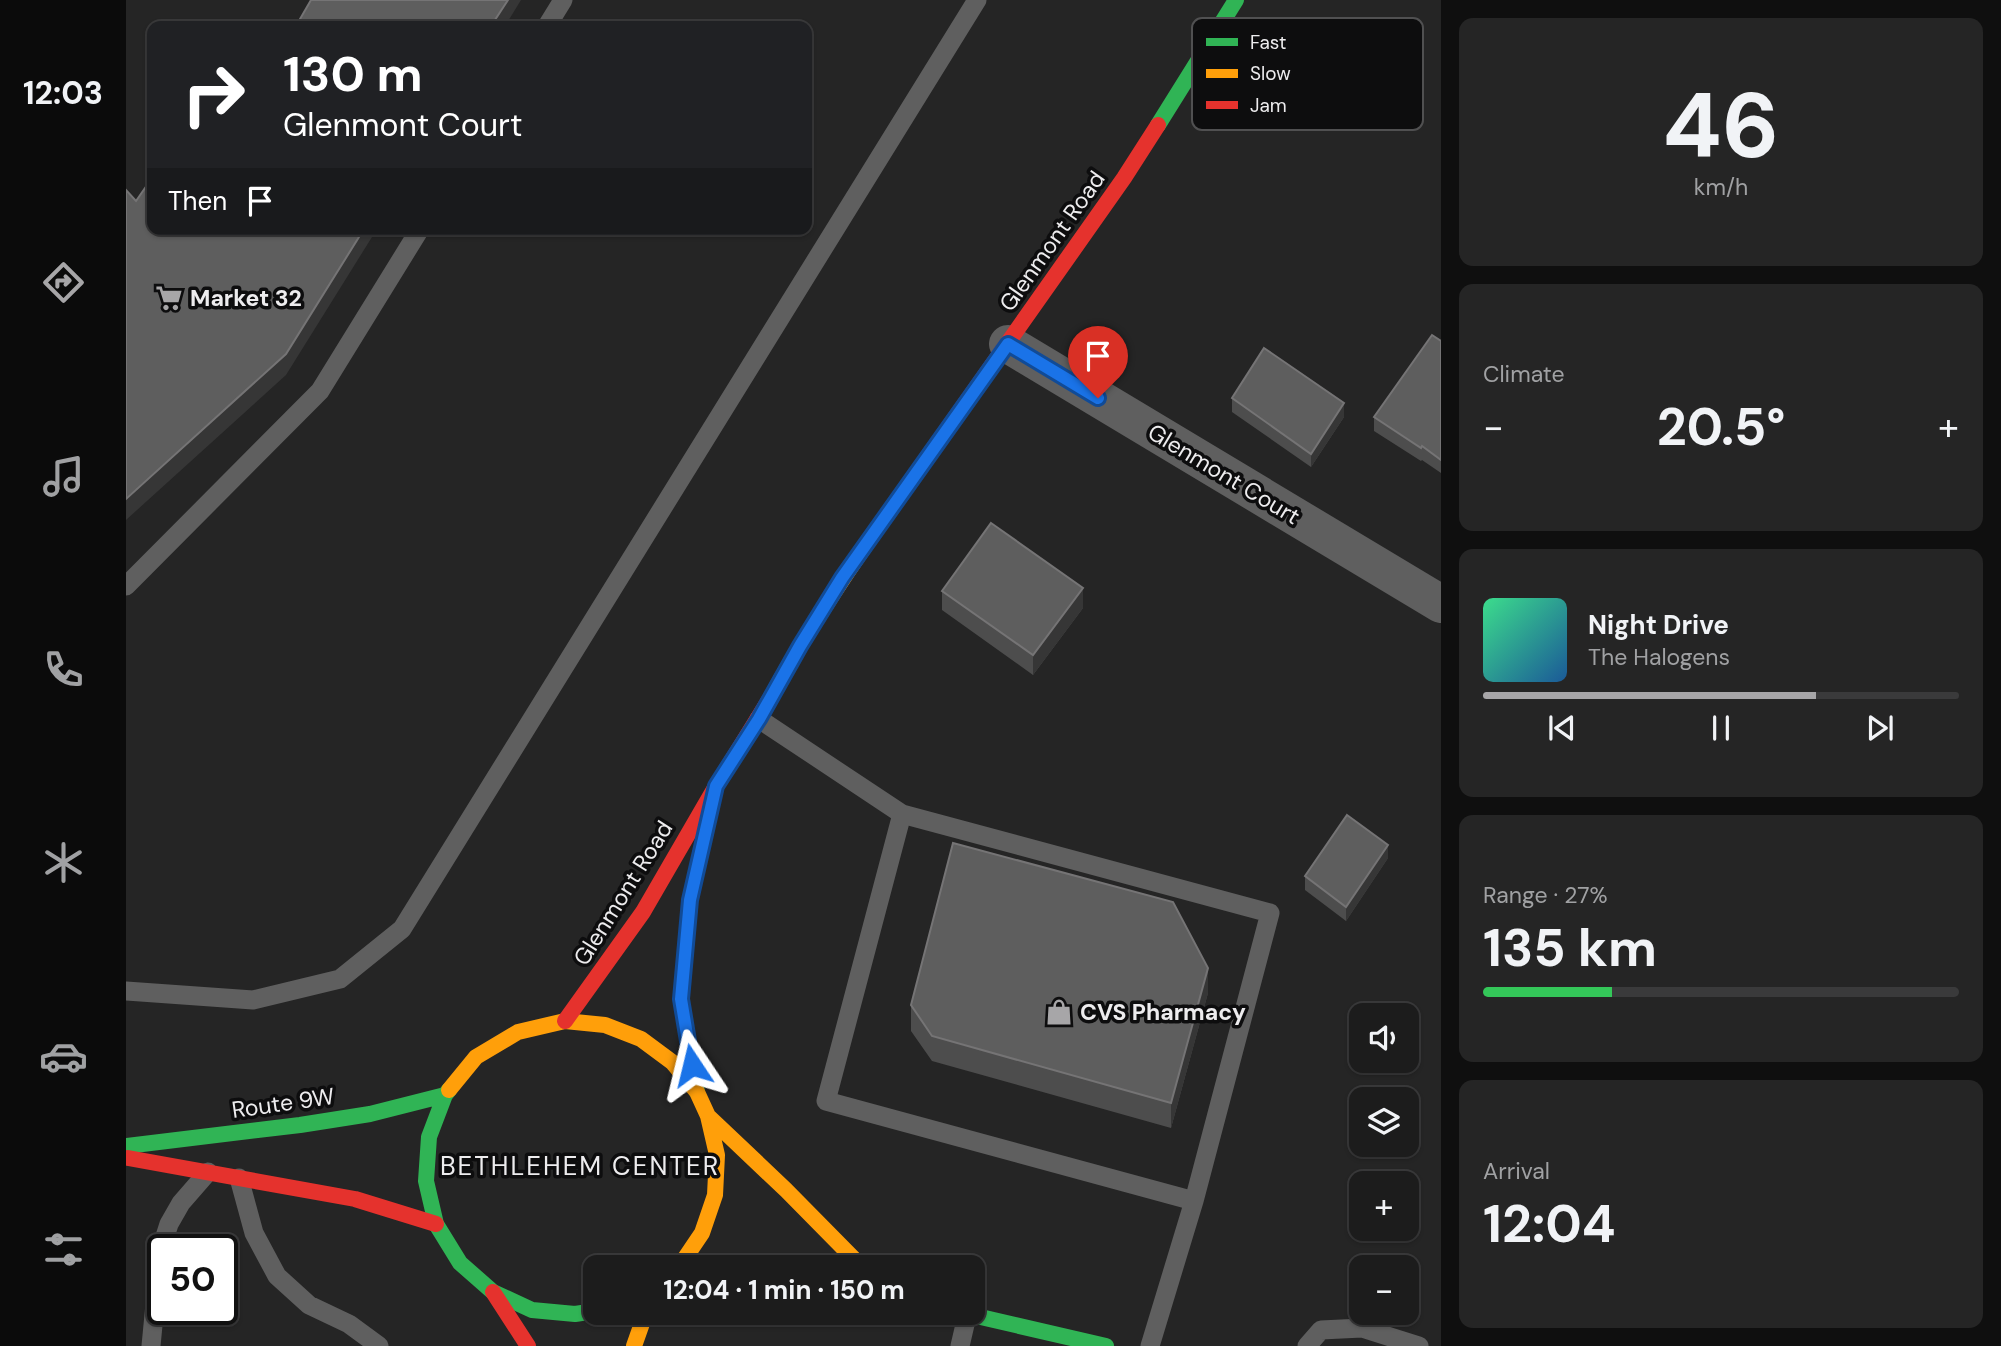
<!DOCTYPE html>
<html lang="en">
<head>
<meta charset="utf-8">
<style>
	:root { --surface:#1c1c1c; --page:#252525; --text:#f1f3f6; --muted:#a0a1a3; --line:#3a3a3b; --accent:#a7a6a8 }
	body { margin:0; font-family:"DM Sans",sans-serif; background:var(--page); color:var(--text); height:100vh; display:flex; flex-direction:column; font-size:26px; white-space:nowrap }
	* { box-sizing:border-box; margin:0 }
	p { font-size:23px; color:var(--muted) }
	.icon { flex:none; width:38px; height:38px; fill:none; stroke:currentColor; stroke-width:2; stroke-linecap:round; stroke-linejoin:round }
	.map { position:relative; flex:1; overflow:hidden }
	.details { display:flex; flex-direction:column; gap:18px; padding:18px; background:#0f0f0f; width:560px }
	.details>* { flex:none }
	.guide { position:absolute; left:21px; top:21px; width:665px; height:214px; border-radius:14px; box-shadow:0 2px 5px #0004,0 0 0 2px var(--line); background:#202124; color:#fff; overflow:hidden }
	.controls { position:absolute; left:1223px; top:1003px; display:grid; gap:14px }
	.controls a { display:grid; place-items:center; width:70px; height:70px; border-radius:14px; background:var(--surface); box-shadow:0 2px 5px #0004,0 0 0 2px var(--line); font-size:35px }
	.speed { position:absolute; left:21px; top:1234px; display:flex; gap:14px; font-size:35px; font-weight:700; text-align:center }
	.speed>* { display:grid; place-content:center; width:91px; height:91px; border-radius:50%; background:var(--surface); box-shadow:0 2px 5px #0004,0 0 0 2px var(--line); line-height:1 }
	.speed .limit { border:4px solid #111; border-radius:10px; background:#fff; color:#111 }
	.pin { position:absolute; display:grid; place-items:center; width:60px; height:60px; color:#fff; margin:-72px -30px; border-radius:50% 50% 50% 0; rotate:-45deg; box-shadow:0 0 7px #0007 }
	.pin .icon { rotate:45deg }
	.me { position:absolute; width:77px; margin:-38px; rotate:350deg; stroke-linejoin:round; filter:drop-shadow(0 0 5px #0008) }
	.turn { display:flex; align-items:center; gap:24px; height:147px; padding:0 21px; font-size:32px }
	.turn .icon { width:91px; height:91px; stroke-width:2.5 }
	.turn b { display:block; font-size:49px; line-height:60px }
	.then { display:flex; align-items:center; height:66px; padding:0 21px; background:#0003; gap:14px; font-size:26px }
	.big { font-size:52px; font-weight:700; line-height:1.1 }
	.details .card { flex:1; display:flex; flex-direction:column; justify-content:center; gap:10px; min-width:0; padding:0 24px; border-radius:14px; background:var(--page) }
	.details .dial { align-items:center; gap:0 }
	.dial b { font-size:91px; line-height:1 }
	.song { display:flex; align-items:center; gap:21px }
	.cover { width:84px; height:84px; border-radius:10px; background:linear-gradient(135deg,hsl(150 70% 55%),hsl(210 70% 35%)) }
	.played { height:7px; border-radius:4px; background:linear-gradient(90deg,var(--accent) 70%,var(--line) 70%) }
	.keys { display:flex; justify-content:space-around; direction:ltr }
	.heat { display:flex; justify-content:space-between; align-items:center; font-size:38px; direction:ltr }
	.charge { height:10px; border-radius:5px; background:linear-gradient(90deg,#34c759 27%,var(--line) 0) }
	.trip { position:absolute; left:457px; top:1255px; width:402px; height:70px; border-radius:14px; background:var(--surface); box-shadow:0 2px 5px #0004,0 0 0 2px var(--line); font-weight:700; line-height:70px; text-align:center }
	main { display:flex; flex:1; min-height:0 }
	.menu { display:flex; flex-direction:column; width:126px; justify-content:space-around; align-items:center; background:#0b0b0b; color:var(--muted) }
	.menu .icon { width:49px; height:49px }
	.menu .on { color:var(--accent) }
	.menu b { font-size:32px; color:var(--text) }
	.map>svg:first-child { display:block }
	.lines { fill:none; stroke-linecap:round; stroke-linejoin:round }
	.lane { stroke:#5f5f5f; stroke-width:19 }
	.street { stroke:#5f5f5f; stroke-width:38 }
	.fast { stroke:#30b455; stroke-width:16 }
	.slow { stroke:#ff9f0a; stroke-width:16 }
	.jam { stroke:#e5322d; stroke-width:16 }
	.wall { fill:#4d4d4d }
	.shaded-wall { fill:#363636 }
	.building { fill:#5e5e5e; stroke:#757475; stroke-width:2 }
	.route-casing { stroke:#114b97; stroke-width:18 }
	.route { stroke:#1a73e8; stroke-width:12 }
	.labels { text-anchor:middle; stroke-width:7; stroke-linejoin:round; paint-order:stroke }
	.street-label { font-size:23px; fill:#edecee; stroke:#0d0d0e }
	.poi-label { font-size:23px; font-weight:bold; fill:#edecee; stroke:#0d0d0e; text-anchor:start }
	.quarter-label { font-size:26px; letter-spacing:2px; fill:#edecee; stroke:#0d0d0e }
	.key { fill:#0d0d0e; stroke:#505051; stroke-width:2 }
	.key-label { font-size:19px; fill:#edecee }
</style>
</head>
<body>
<main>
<nav class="menu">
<b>12:03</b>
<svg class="icon on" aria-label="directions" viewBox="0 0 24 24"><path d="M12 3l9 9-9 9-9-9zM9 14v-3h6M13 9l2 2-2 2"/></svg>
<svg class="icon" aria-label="music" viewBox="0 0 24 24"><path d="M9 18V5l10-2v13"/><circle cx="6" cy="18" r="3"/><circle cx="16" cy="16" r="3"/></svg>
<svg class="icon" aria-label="phone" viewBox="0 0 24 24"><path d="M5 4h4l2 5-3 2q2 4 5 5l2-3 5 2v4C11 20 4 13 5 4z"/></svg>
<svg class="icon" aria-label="climate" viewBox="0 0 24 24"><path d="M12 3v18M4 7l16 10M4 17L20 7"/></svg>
<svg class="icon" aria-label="car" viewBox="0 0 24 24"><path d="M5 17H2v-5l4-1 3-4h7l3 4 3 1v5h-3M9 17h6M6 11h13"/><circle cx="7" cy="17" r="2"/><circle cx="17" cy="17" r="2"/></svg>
<svg class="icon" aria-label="filters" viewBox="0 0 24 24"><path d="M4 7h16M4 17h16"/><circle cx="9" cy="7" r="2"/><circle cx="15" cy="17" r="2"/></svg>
</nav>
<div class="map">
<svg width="1315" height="1346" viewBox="0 0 1315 1346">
	<rect width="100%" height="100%" fill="#252525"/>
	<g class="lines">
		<path class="lane" d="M 421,26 L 437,0
			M 0,586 L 194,391 L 294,229
			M 633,719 L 776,814 L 1144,913 L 1068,1201 L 1024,1346
			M 776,814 L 700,1101 L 1068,1201
			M 0,991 L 127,1000 L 214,979 L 276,929 L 851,0
			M 113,1178 L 128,1233 L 151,1276 L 183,1305 L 223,1324 L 253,1346
			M 25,1346 L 34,1252 L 43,1224 L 55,1203 L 82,1172
			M 834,1346 L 841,1316
			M 1181,1346 L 1195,1330 L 1236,1328 L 1293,1346"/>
		<path class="street" d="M 882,344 L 1315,604"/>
		<path class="fast" d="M 1032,125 L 1110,0
			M 323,1090 L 319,1095 L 303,1137 L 300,1181 L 310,1224 L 334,1263 L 367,1292 L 406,1310 L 449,1314 L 469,1311
			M 571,1092 L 555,999 L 564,900 L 582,822
			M 0,1146 L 174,1125 L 244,1114 L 319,1095
			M 833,1312 L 980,1346"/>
		<path class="slow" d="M 645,697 C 689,616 742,541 795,466
			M 323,1090 L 350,1057 L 392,1032 L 439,1021 L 479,1025 L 515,1039 L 546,1062 L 571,1092 L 582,1116 L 591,1155 L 589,1195 L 576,1233 L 553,1267
			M 582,1116 L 660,1190 L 736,1267
			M 508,1346 L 520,1312"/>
		<path class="jam" d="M 795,466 L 998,178 L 1032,125
			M 439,1021 L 517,912 L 590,786 L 645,697
			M 2,1158 L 229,1199 L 310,1224
			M 367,1292 L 402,1346"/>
	</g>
	<path class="wall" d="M 1315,341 L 1315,473 L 1296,460 L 1295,461 L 1248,431 L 1248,417 Z
		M 1106,398 L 1218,417 L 1185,467 L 1106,412 Z
		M 816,591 L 957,608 L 907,675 L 816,610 Z
		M 1262,858 L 1220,921 L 1179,890 L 1179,876 Z
		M 1082,993 L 1045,1128 L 806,1061 L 785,1031 L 785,1005 Z"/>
	<path class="shaded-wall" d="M 382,0 L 395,0 L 379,26 L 365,26 Z
		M 238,229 L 251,229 L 160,375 L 0,520 L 0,499 Z
		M 1218,403 L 1218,417 L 1185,467 L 1185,454 Z
		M 957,588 L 957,608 L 907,675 L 907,655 Z
		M 1262,845 L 1262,858 L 1220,921 L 1220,907 Z
		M 1082,968 L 1082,993 L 1045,1128 L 1045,1103 Z"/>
	<path class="building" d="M 185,0 L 382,0 L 365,26 L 170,26 Z
		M 26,178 L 26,229 L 238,229 L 160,354 L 0,499 L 0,190 L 10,201 Z
		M 1306,335 L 1315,341 L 1315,460 L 1296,446 L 1295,448 L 1248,417 Z
		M 1138,348 L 1218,403 L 1185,454 L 1106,398 Z
		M 865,523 L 957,588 L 907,655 L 816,591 Z
		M 1221,815 L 1262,845 L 1220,907 L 1179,876 Z
		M 827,843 L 1047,902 L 1082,968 L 1045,1103 L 806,1036 L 785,1005 Z"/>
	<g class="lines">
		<g class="route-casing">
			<path id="route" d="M 566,1065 L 555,999 L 564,900 L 590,786 L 633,719 L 674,646 L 716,578 L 882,344 L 972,398"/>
		</g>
		<use href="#route" class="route"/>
	</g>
	<defs>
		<g id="supermarket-bare" transform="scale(2.1)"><path d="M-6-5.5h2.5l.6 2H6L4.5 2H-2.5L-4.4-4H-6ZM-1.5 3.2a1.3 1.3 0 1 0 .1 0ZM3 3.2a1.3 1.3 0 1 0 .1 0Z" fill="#a7a6a8" stroke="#0d0d0e" stroke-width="2.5" paint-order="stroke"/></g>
		<g id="shop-bare" transform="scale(2.1)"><path d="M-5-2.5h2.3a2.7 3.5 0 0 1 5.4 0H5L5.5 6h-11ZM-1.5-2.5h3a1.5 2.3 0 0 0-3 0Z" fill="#a7a6a8" stroke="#0d0d0e" stroke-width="2.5" paint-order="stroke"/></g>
	</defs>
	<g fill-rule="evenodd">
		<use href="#supermarket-bare" x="43" y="298"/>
		<use href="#shop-bare" x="933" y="1012"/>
	</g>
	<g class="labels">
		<g class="street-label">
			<text transform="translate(926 241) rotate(-55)" y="8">Glenmont Road</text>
			<text transform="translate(1098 474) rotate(31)" y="8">Glenmont Court</text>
			<text transform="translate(497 893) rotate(-58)" y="8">Glenmont Road</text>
			<text transform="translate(157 1103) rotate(-8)" y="8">Route 9W</text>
		</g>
		<g class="poi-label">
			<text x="64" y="306">Market 32</text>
			<text x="954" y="1020">CVS Pharmacy</text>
		</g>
		<g class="quarter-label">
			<text x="454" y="1175">BETHLEHEM CENTER</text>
		</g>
	</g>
	<rect x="1066" y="18" width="231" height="112" rx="10" class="key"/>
	<rect x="1080" y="38" width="32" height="8" fill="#30b455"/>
	<rect x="1080" y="69" width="32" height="9" fill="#ff9f0a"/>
	<rect x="1080" y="101" width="32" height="8" fill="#e5322d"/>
	<g class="key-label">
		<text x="1124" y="49">Fast</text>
		<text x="1124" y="80">Slow</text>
		<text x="1124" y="112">Jam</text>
	</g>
</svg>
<div class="controls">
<a><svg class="icon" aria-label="sound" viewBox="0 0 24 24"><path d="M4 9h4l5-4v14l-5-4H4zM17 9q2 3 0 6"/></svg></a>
<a><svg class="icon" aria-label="layers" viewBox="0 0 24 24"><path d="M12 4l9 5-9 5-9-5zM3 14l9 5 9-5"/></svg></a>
<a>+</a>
<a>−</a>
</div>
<div class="speed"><div class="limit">50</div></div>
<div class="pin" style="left:972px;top:398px;background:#d93025"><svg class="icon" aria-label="arrive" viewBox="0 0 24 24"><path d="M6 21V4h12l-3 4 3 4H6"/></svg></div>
<svg class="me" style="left:566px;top:1065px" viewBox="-20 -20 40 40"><path d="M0-17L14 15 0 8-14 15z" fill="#1a73e8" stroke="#fff" stroke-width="4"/></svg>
<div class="trip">12:04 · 1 min · 150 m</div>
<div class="guide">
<div class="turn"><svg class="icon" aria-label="right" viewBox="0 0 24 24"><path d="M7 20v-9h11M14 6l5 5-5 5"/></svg><div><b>130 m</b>Glenmont Court</div></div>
<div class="then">Then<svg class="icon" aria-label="arrive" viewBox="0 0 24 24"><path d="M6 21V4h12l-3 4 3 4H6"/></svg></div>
</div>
</div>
<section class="details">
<div class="card dial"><b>46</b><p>km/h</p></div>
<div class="card"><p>Climate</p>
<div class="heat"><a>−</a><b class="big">20.5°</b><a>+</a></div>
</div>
<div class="card">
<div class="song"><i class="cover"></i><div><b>Night Drive</b><p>The Halogens</p></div></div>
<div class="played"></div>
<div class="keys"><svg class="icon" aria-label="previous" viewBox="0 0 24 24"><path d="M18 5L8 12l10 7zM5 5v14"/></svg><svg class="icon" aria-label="pause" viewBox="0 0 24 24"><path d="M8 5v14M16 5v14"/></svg><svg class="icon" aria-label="next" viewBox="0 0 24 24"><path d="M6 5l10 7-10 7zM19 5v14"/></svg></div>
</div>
<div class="card"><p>Range · 27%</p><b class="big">135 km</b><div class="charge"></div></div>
<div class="card"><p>Arrival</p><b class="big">12:04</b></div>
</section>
</main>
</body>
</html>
